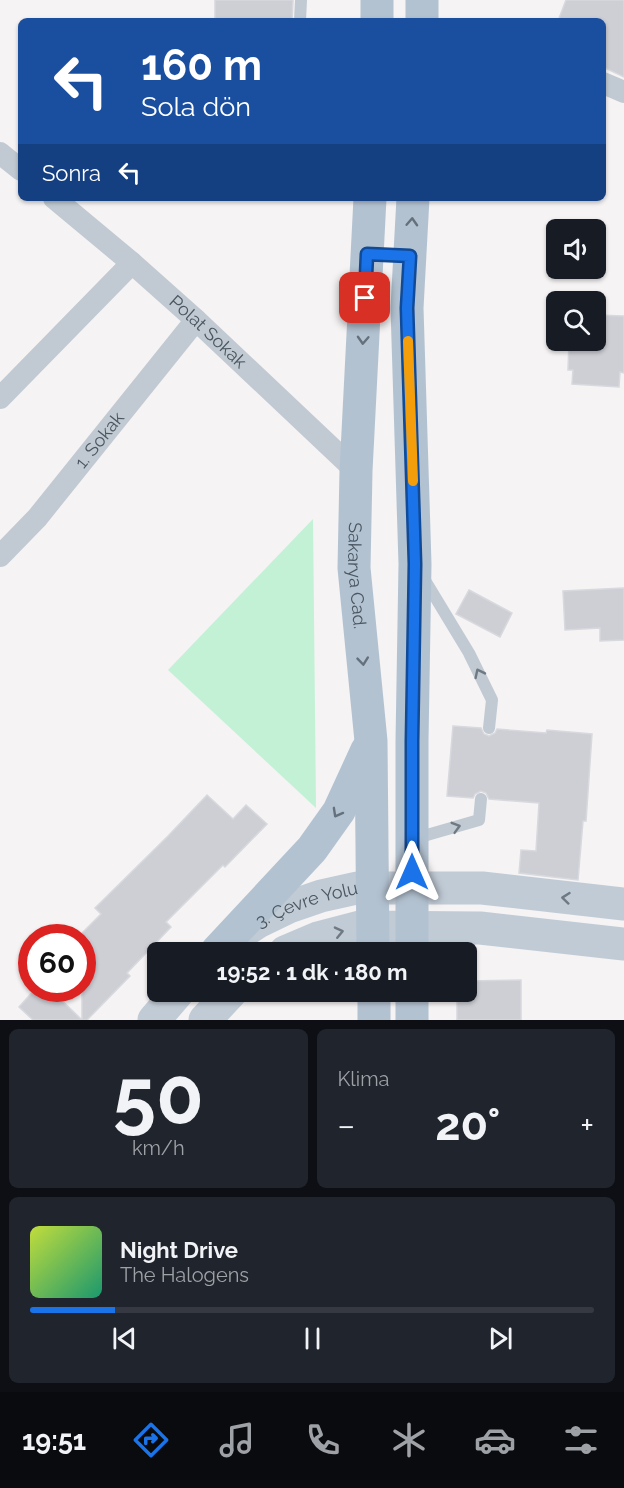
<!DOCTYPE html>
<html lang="tr">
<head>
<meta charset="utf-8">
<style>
	:root { --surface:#171b24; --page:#20242c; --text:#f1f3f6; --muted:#9ea1a6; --line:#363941; --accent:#1a73e8 }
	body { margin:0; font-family:Raleway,sans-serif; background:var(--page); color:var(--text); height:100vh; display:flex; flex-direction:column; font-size:22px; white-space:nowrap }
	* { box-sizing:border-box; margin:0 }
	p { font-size:20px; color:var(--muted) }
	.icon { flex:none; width:33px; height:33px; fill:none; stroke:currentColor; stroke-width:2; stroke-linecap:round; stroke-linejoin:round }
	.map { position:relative; height:1020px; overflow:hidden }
	.details { display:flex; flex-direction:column; gap:9px; padding:9px; background:#0d0f14; flex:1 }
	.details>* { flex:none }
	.guide { position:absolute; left:18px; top:18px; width:588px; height:183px; border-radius:9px; box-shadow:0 2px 4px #0004; background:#1a4fa0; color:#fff; overflow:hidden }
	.fabs { position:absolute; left:546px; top:219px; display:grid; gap:12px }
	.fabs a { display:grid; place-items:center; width:60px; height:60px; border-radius:9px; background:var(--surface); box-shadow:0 2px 4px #0004; font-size:30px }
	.speed { position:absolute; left:18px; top:924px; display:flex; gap:12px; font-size:30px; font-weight:700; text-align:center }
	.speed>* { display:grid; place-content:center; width:78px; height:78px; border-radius:50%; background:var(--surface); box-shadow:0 2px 4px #0004; line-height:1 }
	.speed .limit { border:9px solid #d22; background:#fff; color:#111 }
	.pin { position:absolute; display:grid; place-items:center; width:51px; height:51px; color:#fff; margin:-26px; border-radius:12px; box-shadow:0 3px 9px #0006 }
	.me { position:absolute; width:66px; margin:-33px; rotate:0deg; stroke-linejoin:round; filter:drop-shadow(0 0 4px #0008) }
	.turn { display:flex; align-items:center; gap:21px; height:126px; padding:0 24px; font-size:27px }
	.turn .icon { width:78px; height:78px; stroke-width:2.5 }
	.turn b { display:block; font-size:42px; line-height:51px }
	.then { display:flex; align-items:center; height:57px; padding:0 24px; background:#0003; gap:12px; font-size:22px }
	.big { font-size:45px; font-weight:700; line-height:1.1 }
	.details .tile { flex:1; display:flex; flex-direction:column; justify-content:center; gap:9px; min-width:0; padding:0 21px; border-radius:9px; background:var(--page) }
	.details .dial { align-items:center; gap:0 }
	.dial b { font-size:78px; line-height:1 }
	.song { display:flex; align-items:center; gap:18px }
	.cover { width:72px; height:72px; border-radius:9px; background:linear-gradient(135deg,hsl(70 70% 55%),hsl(160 70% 35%)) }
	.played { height:6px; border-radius:3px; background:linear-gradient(90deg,var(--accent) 15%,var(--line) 15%) }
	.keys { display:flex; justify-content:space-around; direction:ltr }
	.heat { display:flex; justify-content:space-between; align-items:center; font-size:33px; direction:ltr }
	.details .tiles { flex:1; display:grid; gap:9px; grid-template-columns:1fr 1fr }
	.tile:last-child { grid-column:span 2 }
	.trip { position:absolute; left:147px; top:942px; width:330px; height:60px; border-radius:9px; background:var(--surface); box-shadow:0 2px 4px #0004; font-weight:700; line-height:60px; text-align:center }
	.menu { display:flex; height:96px; justify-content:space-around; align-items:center; background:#090b0e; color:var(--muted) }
	.menu .icon { width:42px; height:42px }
	.menu .on { color:var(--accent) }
	.menu b { font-size:27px; color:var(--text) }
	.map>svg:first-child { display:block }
	.green { fill:#c3f1d5 }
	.building { fill:#cdcfd5; stroke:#d7d9de; stroke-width:1.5 }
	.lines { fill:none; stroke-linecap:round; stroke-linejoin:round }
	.service { stroke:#c1cad2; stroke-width:12 }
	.minor { stroke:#c1cad2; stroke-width:22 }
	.secondary { stroke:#c1cbd6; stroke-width:33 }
	.primary { stroke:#b3c2d1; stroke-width:33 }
	.oneway { stroke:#64717d }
	.oneway2 { stroke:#6e7983 }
	.oneway3 { stroke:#6e7984 }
	.route-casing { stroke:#114b97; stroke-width:15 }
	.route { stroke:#1a73e8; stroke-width:10 }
	.slow { stroke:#f59e0b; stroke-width:10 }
	.labels { text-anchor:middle; stroke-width:5; stroke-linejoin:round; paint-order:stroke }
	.street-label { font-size:18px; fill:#4a5661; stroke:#fff }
</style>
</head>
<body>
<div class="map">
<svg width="624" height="1020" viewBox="0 0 624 1020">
	<rect width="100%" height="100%" fill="#f5f3f3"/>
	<path class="green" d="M 313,519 L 316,808 L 168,670 Z"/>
	<path class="building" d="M 215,0 L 293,0 L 292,21 L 215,21 Z
		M 566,0 L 624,0 L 624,77 L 603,67 L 603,21 L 558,21 Z
		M 596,315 L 624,316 L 624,373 L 620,372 L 619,387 L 572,384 L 573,370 L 568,370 L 569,340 L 596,340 Z
		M 624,588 L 624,640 L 600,641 L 600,628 L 565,630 L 563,591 Z
		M 469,590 L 512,613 L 500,637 L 456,614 Z
		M 453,726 L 481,728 L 484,734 L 489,736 L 495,733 L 497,729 L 546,733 L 547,730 L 592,734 L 586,821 L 583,821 L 578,880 L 519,873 L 521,850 L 536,851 L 539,803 L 489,799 L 486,793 L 481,791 L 475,794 L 473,798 L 447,796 Z
		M 207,795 L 233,819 L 246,805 L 267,824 L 225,867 L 223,865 L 166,922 L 171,927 L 127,973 L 130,976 L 87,1020 L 33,1020 L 19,1007 L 36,988 L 49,988 L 82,1020 L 82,933 L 101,914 L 95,908 L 168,836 Z
		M 521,980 L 521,1020 L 457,1020 L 457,992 L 466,992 L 466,981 Z"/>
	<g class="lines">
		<path class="service" d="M 300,21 L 301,0
			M 423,577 L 469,653 L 492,700 L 489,728
			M 413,839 L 479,820 L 481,799"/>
		<g class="minor">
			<path d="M 603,83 L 624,92"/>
			<path d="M 0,153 L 21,170"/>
			<path id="s1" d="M 54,198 L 132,263 L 196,320 L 356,471"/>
			<path d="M 0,398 L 132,263"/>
			<path id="s2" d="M 0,556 L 37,518 L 196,320"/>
		</g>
		<g class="secondary">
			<path id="s3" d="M 238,935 L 258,922 L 289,907 L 321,896 L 357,888 L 482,888 L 624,904"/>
			<path d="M 285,952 L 318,938 L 360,927 L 480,928 L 624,944"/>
			<path d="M 154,1020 L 178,992"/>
			<path d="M 205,1020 L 231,992"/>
		</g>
		<g class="primary">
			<path d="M 377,21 L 377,0"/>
			<path d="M 422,21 L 422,0"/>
			<path id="s4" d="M 370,198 L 356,471 L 354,568 L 371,741 L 373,952"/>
			<path d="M 217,951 L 312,849 L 339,811 L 367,750"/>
			<path d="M 412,952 L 412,741 L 415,564 L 407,308 L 413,198"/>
			<path d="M 374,992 L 374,1020"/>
			<path d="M 412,992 L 412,1020"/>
		</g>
	</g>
	<defs><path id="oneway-chevron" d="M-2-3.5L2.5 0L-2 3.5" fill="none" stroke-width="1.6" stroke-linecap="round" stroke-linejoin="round" transform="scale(1.5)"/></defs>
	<g class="oneway">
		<use href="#oneway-chevron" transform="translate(412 222) rotate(-87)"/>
		<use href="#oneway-chevron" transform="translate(363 340) rotate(93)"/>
		<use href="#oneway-chevron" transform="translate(363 661) rotate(84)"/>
		<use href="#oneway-chevron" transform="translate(337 813) rotate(119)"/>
	</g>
	<g class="oneway2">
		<use href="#oneway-chevron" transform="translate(479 673) rotate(-116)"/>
		<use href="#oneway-chevron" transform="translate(456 827) rotate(-16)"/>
	</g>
	<g class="oneway3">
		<use href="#oneway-chevron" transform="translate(566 898) rotate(-174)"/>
		<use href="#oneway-chevron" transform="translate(339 932) rotate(-13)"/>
	</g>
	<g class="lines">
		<g class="route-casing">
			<path id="route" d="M 365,298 L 367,254 L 410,256 L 407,308 L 415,564 L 412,741 L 412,872"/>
		</g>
		<use href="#route" class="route"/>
		<path class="slow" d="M 408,341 L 413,481"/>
	</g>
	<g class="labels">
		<g class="street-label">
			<text dy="6" stroke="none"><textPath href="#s1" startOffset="204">Polat Sokak</textPath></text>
			<text dy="6" stroke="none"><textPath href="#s2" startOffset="153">1. Sokak</textPath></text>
			<text dy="6" stroke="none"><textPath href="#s4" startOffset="378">Sakarya Cad.</textPath></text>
			<text dy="6" stroke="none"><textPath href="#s3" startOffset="76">3. Çevre Yolu</textPath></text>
		</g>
	</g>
</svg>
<div class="fabs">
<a><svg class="icon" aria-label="sound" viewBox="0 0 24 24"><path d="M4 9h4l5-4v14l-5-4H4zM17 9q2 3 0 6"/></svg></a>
<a><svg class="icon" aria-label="search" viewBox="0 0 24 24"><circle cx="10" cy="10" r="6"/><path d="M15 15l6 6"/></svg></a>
</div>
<div class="speed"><div class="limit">60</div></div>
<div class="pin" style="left:365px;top:298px;background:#d93025"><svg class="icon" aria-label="arrive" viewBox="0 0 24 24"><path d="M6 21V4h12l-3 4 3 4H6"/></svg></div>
<svg class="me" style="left:412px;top:872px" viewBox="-20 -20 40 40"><path d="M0-17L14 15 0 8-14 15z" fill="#1a73e8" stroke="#fff" stroke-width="4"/></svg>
<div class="trip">19:52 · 1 dk · 180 m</div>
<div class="guide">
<div class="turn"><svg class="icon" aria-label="left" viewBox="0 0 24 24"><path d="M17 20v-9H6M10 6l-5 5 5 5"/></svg><div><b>160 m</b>Sola dön</div></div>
<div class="then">Sonra<svg class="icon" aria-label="left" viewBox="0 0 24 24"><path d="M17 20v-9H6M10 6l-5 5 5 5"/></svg></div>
</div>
</div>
<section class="details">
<div class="tiles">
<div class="tile dial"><b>50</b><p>km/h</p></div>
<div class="tile"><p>Klima</p>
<div class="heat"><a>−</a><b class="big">20°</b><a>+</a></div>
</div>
<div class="tile">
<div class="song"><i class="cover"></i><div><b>Night Drive</b><p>The Halogens</p></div></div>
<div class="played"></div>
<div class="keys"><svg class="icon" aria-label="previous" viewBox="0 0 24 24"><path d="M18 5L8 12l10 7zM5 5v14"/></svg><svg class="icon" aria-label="pause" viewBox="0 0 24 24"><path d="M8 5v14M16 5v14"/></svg><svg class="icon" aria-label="next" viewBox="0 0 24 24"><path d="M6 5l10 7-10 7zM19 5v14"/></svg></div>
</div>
</div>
</section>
<nav class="menu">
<b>19:51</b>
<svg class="icon on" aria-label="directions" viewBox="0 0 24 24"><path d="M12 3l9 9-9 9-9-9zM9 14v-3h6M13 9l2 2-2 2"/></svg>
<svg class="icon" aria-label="music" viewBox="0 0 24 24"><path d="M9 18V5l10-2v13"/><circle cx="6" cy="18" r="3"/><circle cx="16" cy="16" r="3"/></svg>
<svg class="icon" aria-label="phone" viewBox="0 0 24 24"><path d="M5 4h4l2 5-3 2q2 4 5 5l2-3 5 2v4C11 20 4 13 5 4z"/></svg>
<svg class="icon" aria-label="climate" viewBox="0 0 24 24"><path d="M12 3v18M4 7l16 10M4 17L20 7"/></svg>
<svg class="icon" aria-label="car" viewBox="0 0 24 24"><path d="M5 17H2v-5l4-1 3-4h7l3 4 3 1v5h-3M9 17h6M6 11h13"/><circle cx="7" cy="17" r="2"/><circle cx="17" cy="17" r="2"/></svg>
<svg class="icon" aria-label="filters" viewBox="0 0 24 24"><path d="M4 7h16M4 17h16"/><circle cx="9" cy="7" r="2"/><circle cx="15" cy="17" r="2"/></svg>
</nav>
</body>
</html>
